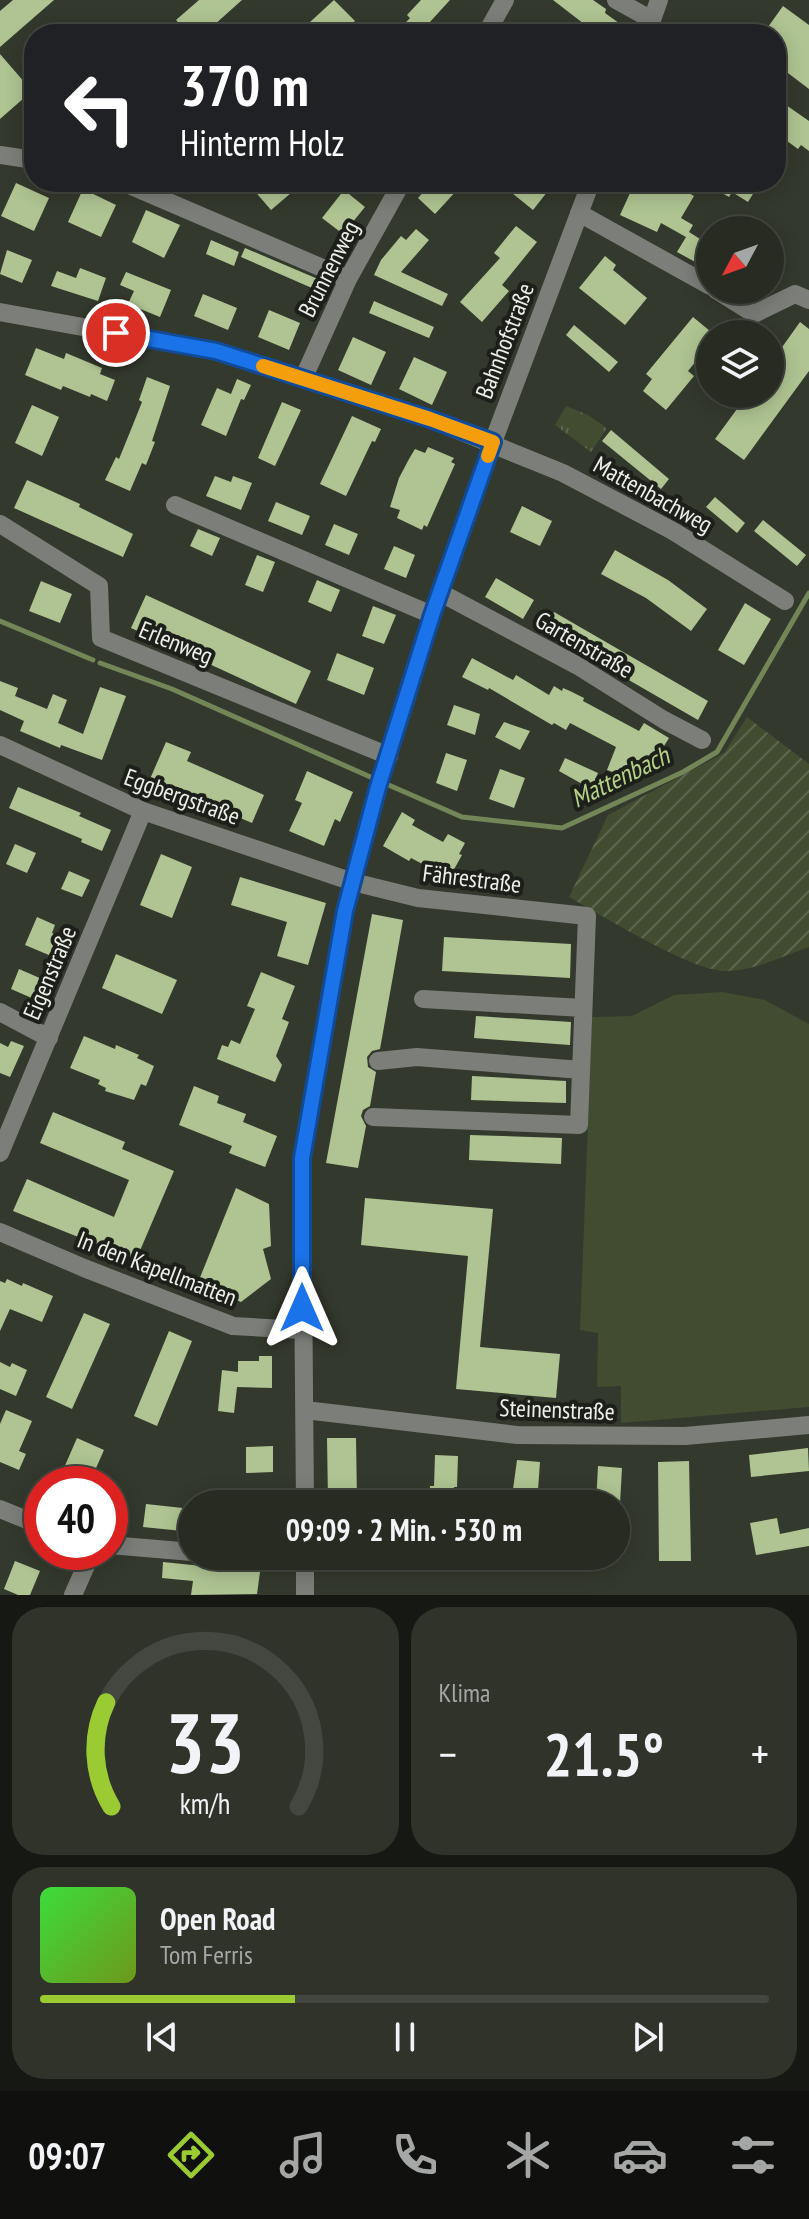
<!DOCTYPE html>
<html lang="de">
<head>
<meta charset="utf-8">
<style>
	:root { --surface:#272b22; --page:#2f332a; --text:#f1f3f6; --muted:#a4a7a5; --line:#434740; --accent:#9bcb33 }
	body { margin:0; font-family:"PT Sans Narrow",sans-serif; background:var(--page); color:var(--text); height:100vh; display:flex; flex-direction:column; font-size:30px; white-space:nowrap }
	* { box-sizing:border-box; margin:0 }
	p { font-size:26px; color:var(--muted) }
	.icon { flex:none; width:44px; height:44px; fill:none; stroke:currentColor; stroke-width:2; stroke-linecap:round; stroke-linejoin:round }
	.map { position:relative; height:1595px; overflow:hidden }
	.sheet { display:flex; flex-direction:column; gap:12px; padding:12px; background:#151813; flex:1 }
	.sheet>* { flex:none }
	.hud { position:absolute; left:24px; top:24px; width:762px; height:168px; border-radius:32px; box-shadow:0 4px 20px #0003,0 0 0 2px var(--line); background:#202124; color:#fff; overflow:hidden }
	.needle { width:52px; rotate:229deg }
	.controls { position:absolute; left:696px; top:216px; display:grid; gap:16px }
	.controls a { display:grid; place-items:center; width:88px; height:88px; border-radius:50%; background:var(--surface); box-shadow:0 4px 20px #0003,0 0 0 2px var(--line); font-size:40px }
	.speed { position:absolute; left:24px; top:1466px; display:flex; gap:16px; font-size:40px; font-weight:700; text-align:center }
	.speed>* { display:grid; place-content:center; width:104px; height:104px; border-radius:50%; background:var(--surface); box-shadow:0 4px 20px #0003,0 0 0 2px var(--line); line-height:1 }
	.speed .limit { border:12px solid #d22; background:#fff; color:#111 }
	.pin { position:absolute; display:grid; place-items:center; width:68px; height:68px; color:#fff; margin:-34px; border:4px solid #fff; border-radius:50%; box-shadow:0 2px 8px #0007 }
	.me { position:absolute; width:88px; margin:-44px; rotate:0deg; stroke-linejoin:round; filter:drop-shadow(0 0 6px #0008) }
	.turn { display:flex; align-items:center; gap:28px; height:168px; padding:0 24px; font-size:36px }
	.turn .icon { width:104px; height:104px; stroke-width:2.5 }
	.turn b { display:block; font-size:56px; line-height:68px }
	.big { font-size:60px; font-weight:700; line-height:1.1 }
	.sheet .tile { flex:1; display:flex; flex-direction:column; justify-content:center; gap:12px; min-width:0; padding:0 28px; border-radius:32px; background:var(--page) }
	.sheet .dial { align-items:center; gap:0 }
	.dial svg { height:208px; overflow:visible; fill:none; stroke:var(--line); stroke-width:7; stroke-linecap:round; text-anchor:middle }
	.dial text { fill:var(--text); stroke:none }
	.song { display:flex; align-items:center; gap:24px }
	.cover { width:96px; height:96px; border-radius:12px; background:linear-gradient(135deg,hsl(120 70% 55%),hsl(80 70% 35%)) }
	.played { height:8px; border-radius:4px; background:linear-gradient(90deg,var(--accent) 35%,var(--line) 35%) }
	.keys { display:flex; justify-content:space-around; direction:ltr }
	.heat { display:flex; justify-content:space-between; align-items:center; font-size:44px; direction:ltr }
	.sheet .tiles { flex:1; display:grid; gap:12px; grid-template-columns:1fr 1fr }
	.tile:last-child { grid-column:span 2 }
	.trip { position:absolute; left:178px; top:1490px; width:452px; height:80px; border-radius:40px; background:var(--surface); box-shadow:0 4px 20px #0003,0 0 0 2px var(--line); font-weight:700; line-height:80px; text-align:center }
	.tab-bar { display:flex; height:128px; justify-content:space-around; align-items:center; background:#10110e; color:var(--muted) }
	.tab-bar .icon { width:56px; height:56px }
	.tab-bar .active { color:var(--accent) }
	.tab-bar b { font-size:36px; color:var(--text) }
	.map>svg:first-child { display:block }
	.park { fill:url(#park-tufts) }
	.garden { fill:url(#garden-furrows) }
	.pitch { fill:#414c30 }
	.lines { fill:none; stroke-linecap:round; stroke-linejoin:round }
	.stream { stroke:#738657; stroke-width:5 }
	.building { fill:#afc492 }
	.minor { stroke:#7c7f79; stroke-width:18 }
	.route-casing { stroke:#114b97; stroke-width:20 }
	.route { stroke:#1a73e8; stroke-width:14 }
	.slow { stroke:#f59e0b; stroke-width:14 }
	.labels { text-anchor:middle; stroke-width:8; stroke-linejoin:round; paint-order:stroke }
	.street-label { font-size:24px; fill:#eef1e9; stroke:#1d201a }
	.water-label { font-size:26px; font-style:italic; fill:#b6d28a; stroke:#1d201a }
</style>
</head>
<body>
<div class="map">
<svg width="809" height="1595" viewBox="0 0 809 1595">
	<defs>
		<pattern id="park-tufts" width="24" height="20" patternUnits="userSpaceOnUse" patternTransform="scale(2)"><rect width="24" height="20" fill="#414c30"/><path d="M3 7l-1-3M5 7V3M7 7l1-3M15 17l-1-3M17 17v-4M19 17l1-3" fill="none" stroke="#5d664e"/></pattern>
		<pattern id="garden-furrows" width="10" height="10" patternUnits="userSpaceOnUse" patternTransform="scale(2)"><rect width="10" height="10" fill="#414c30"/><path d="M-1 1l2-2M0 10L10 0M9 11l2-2" fill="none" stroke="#5d664e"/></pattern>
	</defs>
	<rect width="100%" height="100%" fill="#34392d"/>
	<path class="park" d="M 566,406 L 588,415 L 607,428 L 591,452 L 555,425 Z"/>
	<path class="garden" d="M 747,717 L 809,764 L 809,947 C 783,956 754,971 726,971 C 693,972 601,915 569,897 L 608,815 L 724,753 Z"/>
	<path class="pitch" d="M 722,992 L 765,1000 L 809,1024 L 809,1407 L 621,1423 L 621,1386 L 597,1387 L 598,1333 L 580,1330 L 592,1017 L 632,1016 L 674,995 Z"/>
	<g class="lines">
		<path class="stream" d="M 0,621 L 93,660
			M 100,663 L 172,689 L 375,779
			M 384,783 L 462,817 L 562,828 L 683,772 L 717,752 L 809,593"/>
	</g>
	<path class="building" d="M 13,0 L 54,0 L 0,47 L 0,11 Z
		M 199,0 L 242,0 L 204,34 L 188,34 L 176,20 Z
		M 334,0 L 355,21 L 341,34 L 297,34 Z
		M 421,0 L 450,0 L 419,34 L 395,34 L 410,18 L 407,15 Z
		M 553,0 L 593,0 L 606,9 L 605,13 L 623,26 L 620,34 L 597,34 Z
		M 783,6 L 809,25 L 809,89 L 776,64 L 776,34 L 763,34 Z
		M 0,54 L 32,91 L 0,119 Z
		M 776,98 L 809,121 L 809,151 L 801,145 L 798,149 L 776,133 Z
		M 247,182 L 281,182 L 291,193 L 271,210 Z
		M 432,182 L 452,182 L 459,188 L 435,214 L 418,198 Z
		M 521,182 L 555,182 L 533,210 L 512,193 Z
		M 635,182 L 670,182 L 694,196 L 681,218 L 693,225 L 689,232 L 708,244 L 697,263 L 677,252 L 686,237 L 661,223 L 657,232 L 620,215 Z
		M 703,182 L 744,182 L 756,189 L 748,202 L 732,192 L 729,197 Z
		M 16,183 L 49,198 L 34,231 L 1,216 Z
		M 83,189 L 116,205 L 101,237 L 68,222 Z
		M 344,190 L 365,207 L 343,234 L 322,218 Z
		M 146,210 L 180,225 L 164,258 L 132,242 Z
		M 516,226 L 537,242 L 502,285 L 509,291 L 482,322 L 460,302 L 500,258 L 494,253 Z
		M 416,229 L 429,240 L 401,272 L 448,294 L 442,306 L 374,275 L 381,260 L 401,236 L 406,240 Z
		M 211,240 L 239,252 L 234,266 L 206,254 Z
		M 245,248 L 325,282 L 321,292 L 241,257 Z
		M 7,250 L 32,260 L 22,283 L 0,274 Z
		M 605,256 L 616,265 L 613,270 L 647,298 L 625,325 L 579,288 Z
		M 80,268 L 106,278 L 98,301 L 51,286 L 57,271 L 76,278 Z
		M 126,272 L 171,290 L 160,317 L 128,304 L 134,291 L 120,285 Z
		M 203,294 L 237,308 L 228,330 L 194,316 Z
		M 374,301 L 434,327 L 429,338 L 369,313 Z
		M 269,310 L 300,323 L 289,350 L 258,337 Z
		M 693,317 L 710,331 L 710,344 L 688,371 L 694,376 L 666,410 L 643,391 L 652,379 L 646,374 Z
		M 800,322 L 809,329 L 809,371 L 744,460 L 715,439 L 748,394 L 770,394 L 770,364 Z
		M 574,325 L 618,362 L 609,372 L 566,335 Z
		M 353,337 L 386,352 L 371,385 L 338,370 Z
		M 36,348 L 64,359 L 66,353 L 102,368 L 100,374 L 115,380 L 107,401 L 91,394 L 90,397 L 63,386 L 61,390 L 25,375 Z
		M 414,357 L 447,372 L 432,405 L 399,389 Z
		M 147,377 L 170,386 L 152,441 L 155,442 L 146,465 L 142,463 L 130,491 L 105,480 L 116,457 L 119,459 L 130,432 L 142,402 L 139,400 Z
		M 237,379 L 251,385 L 244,400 L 241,399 L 226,436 L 201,425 L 217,388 L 231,394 Z
		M 282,402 L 301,410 L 275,466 L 258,458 Z
		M 32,405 L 59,417 L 42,456 L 15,443 Z
		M 352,416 L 381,429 L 375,442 L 372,441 L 346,496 L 320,484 Z
		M 611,430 L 669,479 L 661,489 L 602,441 Z
		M 428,447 L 454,458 L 451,462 L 455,464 L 427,527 L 424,525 L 422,530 L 397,518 L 400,510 L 390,507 L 399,478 L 409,459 L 415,449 L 425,453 Z
		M 215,476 L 231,482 L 233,476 L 252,483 L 241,510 L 206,496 Z
		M 27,480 L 80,504 L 79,507 L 133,534 L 123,557 L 14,508 Z
		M 715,497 L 745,523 L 737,533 L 706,507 Z
		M 276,502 L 310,516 L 302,535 L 268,521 Z
		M 522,506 L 552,521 L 540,546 L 510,532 Z
		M 763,520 L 806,555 L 797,566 L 754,531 Z
		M 334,524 L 358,534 L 349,555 L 325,545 Z
		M 198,529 L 220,538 L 212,556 L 190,546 Z
		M 394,546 L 415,555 L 406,578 L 384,569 Z
		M 615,550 L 668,580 L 707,609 L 691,631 L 646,598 L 601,574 Z
		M 257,555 L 275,562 L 263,592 L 245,585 Z
		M 496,578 L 534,600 L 523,619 L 485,597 Z
		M 317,580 L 340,590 L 331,612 L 308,602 Z
		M 41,581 L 72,594 L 60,623 L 29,611 Z
		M 146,595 L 311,671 L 296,704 L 131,628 Z
		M 745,603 L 771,619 L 744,665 L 718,650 Z
		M 373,606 L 396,615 L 384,644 L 362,636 Z
		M 554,612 L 708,701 L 698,720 L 544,631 Z
		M 337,653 L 374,668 L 364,695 L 327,680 Z
		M 472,658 L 513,680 L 516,675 L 549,695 L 554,686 L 562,691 L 563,688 L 570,691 L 584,698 L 583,701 L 639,731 L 644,723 L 669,738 L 649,770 L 631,759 L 624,776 L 607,770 L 616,747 L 570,723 L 566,730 L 554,723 L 552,725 L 489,688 L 488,690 L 462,677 Z
		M 0,681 L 18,688 L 15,696 L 47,709 L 53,694 L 67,700 L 58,723 L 83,734 L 100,687 L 126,696 L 102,760 L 61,745 L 60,748 L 20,731 L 24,721 L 0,710 Z
		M 454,705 L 480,714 L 475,735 L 447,725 Z
		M 504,722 L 530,731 L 520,750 L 495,737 Z
		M 166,742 L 191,752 L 187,761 L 264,795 L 252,823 L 150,779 Z
		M 446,753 L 467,760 L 457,791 L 436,783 Z
		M 565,758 L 598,773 L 591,789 L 559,771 Z
		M 500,769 L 525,778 L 514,808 L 489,799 Z
		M 307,771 L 353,792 L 340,822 L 335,819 L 324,846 L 289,831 L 302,803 L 295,800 Z
		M 18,787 L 81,813 L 79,816 L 111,830 L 102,851 L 81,842 L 82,839 L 9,808 Z
		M 402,812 L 415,820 L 412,825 L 443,842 L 448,834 L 465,843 L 459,854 L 462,855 L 452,873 L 435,863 L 432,869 L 411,858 L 409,861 L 383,846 Z
		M 15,844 L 36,853 L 27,873 L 6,864 Z
		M 161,854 L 192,867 L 172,918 L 140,905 Z
		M 69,871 L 90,880 L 82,897 L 61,889 Z
		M 240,877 L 326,903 L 308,965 L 277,956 L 287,922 L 231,905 Z
		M 372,914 L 403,920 L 380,1049 L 372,1051 L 367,1057 L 368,1067 L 376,1072 L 370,1106 L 363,1110 L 361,1116 L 366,1126 L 358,1168 L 326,1163 Z
		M 37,917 L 55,925 L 52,933 L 64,938 L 56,958 L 25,945 Z
		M 444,937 L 571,944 L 570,978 L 442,971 Z
		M 116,954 L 177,980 L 162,1014 L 102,988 Z
		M 19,969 L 42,979 L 34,999 L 11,989 Z
		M 261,972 L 295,986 L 282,1019 L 289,1022 L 276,1056 L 282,1065 L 275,1082 L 217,1059 L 222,1045 L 228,1047 L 231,1040 L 240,1044 L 255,1009 L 247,1006 Z
		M 476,1016 L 571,1022 L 570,1045 L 474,1038 Z
		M 84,1036 L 115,1049 L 116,1045 L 139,1055 L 137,1058 L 154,1066 L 146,1086 L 141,1084 L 134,1100 L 105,1091 L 106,1088 L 98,1084 L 100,1080 L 70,1068 Z
		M 11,1041 L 24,1046 L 10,1077 L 0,1073 L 0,1043 L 8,1047 Z
		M 472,1076 L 566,1081 L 566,1103 L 471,1100 Z
		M 194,1086 L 219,1096 L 217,1103 L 246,1114 L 243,1122 L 277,1136 L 265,1167 L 229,1153 L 232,1146 L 179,1125 Z
		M 53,1112 L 125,1142 L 122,1149 L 174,1171 L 136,1260 L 13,1211 L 27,1179 L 114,1217 L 129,1180 L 40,1143 Z
		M 470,1135 L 562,1138 L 561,1164 L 469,1160 Z
		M 236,1188 L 269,1204 L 271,1246 L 263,1249 L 271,1279 L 241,1302 L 197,1285 Z
		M 365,1198 L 493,1209 L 480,1347 L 560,1354 L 556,1398 L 456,1389 L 468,1256 L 361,1245 Z
		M 7,1279 L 22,1286 L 23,1283 L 53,1296 L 42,1322 L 10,1309 L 0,1331 L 0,1281 L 5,1283 Z
		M 84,1313 L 110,1324 L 72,1409 L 46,1397 Z
		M 169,1331 L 192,1341 L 157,1426 L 134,1416 Z
		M 259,1356 L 272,1356 L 272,1388 L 237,1387 L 234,1413 L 218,1411 L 222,1370 L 238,1372 L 238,1361 L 259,1361 Z
		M 0,1362 L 10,1367 L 12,1363 L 27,1370 L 16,1396 L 0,1389 Z
		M 6,1410 L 32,1421 L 19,1451 L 26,1454 L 19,1470 L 0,1462 L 0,1424 Z
		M 77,1438 L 104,1450 L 89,1484 L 57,1484 Z
		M 327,1438 L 356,1438 L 357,1500 L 328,1501 Z
		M 273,1446 L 273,1472 L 246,1473 L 246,1447 Z
		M 808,1448 L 809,1471 L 751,1477 L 749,1455 Z
		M 435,1455 L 458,1456 L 457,1487 L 454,1487 L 453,1504 L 429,1504 L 430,1486 L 434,1486 Z
		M 517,1460 L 540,1462 L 537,1504 L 511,1504 Z
		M 689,1461 L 691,1561 L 659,1561 L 658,1462 Z
		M 598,1466 L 622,1468 L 620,1504 L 596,1504 Z
		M 146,1504 L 192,1509 L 192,1532 L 143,1527 Z
		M 777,1518 L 780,1534 L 809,1528 L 809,1546 L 756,1555 L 750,1523 Z
		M 15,1561 L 40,1571 L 30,1595 L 18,1595 L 4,1589 Z
		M 163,1562 L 260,1572 L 257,1594 L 191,1595 L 193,1581 L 162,1578 Z"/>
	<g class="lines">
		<path class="minor" d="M 616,0 L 652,20
			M 486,34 L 505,0
			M 647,34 L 659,0
			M 0,155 L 34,160
			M 122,182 L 348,279
			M 579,213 L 710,286
			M 716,290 L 754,314 L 795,294 L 809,300
			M 0,312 L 216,351 L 430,419 L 563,473 L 673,531 L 785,601
			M 303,379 L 348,279 L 402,182
			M 175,505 L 432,615
			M 0,524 L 99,586 L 101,638 L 389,756
			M 441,593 L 578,666 L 664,720 L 702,740
			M 0,745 L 143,811 L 353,882 L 418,898 L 587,916 L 579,1125 L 373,1117
			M 423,999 L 583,1008
			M 0,1012 L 49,1038
			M 378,1061 L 417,1057 L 581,1070
			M 0,1153 L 143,811
			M 0,1232 L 84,1268 L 233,1326 L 301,1330
			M 305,1410 L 517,1435 L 685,1436 L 809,1425
			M 305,1504 L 302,1158 L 345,911 L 378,787 L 432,615 L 493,442 L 591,182
			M 0,1509 L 42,1526
			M 110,1545 L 192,1552
			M 240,1556 L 305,1560
			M 305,1556 L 305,1595
			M 73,1595 L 92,1552"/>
	</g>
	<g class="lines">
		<g class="route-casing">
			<path id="route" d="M 116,333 L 216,351 L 430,419 L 493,442 L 432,615 L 378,787 L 345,911 L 302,1158 L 302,1308"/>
		</g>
		<use href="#route" class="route"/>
		<path class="slow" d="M 263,366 L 430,419 L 493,442 L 488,456"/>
	</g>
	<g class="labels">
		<g class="street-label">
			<text transform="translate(329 269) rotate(-63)" y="8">Brunnenweg</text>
			<text transform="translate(505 341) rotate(-69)" y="8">Bahnhofstraße</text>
			<text transform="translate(653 495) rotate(29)" y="8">Mattenbachweg</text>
			<text transform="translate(176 643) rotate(22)" y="8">Erlenweg</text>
			<text transform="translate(584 645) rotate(30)" y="8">Gartenstraße</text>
			<text transform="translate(182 797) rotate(20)" y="8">Eggbergstraße</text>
			<text transform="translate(472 879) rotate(7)" y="8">Fährestraße</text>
			<text transform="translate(50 973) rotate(-67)" y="8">Eigenstraße</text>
			<text transform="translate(157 1269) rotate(21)" y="8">In den Kapellmatten</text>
			<text transform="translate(557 1410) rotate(2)" y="8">Steinenstraße</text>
		</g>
		<g class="water-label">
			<text transform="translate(620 777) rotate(-26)" y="9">Mattenbach</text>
		</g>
	</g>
</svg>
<div class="controls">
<a><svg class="needle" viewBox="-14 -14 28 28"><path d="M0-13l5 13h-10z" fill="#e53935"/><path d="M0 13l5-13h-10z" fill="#a4a7a5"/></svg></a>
<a><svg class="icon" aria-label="layers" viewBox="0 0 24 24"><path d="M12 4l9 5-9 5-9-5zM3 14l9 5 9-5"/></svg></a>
</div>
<div class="speed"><div class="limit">40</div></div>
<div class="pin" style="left:116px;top:333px;background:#d93025"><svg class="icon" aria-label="arrive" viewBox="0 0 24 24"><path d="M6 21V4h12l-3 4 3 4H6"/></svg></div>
<svg class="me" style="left:302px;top:1308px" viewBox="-20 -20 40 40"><path d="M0-17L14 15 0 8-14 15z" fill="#1a73e8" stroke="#fff" stroke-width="4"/></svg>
<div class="trip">09:09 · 2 Min. · 530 m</div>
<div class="hud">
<div class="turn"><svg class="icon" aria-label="left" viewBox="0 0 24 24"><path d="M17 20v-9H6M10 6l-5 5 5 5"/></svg><div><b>370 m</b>Hinterm Holz</div></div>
</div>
</div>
<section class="sheet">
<div class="tiles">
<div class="tile dial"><svg viewBox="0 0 100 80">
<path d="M14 69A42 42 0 1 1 86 69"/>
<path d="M14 69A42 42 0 0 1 12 29" stroke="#9bcb33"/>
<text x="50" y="56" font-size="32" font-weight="700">33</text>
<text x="50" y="72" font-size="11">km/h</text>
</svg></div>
<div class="tile"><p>Klima</p>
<div class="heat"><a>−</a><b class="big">21.5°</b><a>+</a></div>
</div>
<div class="tile">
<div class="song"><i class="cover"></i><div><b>Open Road</b><p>Tom Ferris</p></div></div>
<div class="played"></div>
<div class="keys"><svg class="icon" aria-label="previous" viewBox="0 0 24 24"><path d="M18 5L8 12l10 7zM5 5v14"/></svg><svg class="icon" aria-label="pause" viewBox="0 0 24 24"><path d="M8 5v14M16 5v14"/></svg><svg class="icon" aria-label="next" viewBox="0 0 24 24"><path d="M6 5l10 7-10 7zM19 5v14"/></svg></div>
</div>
</div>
</section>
<nav class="tab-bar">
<b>09:07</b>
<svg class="icon active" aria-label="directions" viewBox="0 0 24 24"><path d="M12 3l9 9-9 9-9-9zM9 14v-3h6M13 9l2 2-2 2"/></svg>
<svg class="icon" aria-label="music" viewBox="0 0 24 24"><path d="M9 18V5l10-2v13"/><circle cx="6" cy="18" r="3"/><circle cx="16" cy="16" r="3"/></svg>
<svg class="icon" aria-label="phone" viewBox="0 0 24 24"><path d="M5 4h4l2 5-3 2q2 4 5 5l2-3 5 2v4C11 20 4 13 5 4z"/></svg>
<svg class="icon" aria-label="climate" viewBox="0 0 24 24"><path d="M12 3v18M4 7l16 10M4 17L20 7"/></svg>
<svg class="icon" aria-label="car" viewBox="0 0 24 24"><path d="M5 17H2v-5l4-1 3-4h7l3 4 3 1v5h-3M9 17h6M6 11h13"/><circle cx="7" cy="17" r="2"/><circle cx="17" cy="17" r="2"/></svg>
<svg class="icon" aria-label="filters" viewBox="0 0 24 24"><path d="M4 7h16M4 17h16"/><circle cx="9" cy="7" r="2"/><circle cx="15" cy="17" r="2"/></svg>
</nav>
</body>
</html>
